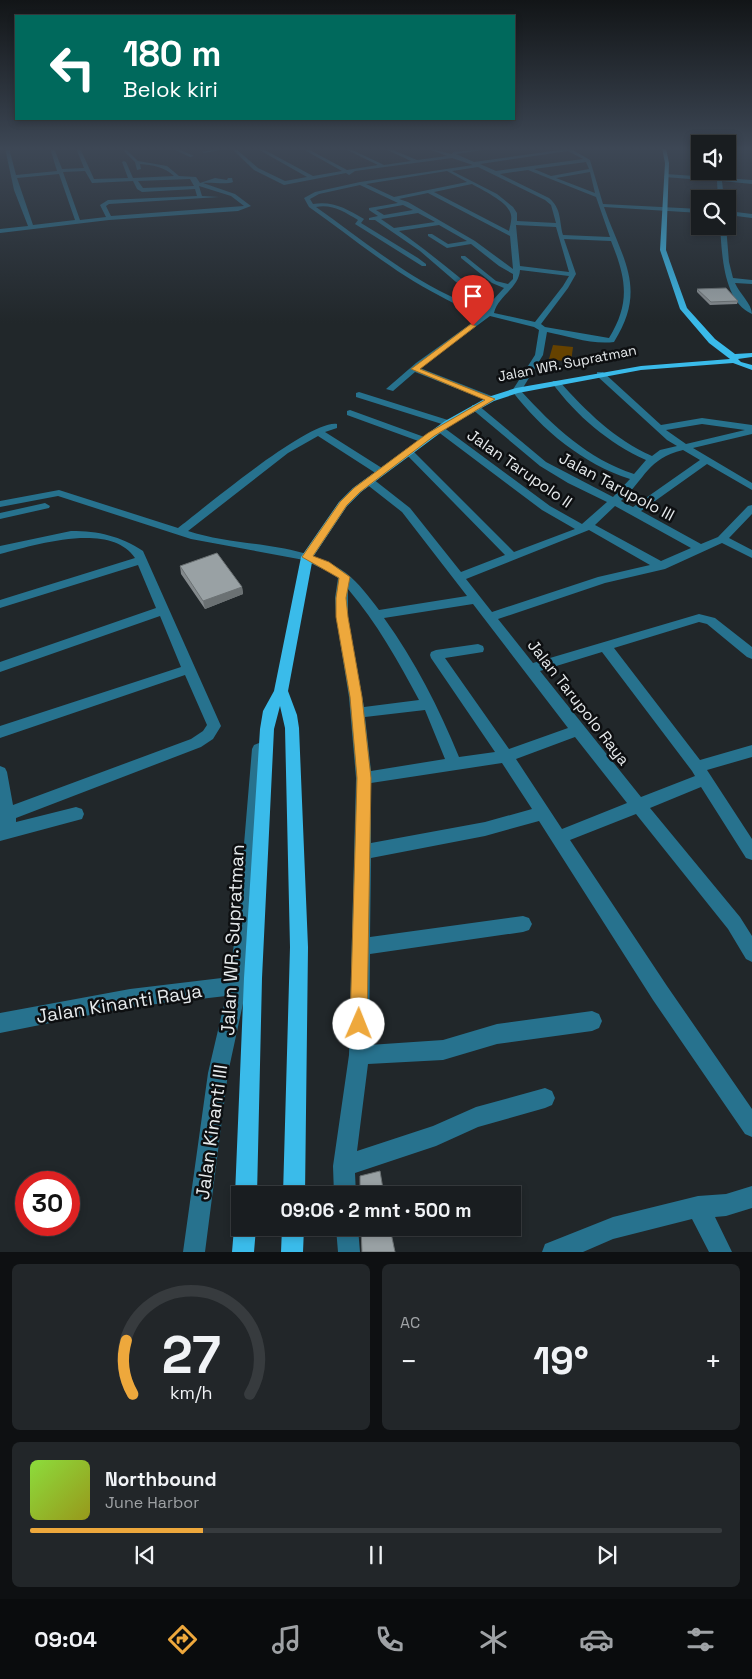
<!DOCTYPE html>
<html lang="id">
<head>
<meta charset="utf-8">
<style>
	:root { --surface:#191d20; --page:#222629; --text:#f1f3f6; --muted:#9fa2a5; --line:#373b3e; --accent:#eea83c }
	body { margin:0; font-family:"Space Grotesk",sans-serif; background:var(--page); color:var(--text); height:100vh; display:flex; flex-direction:column; font-size:19px; white-space:nowrap }
	* { box-sizing:border-box; margin:0 }
	p { font-size:16px; color:var(--muted) }
	.icon { flex:none; width:28px; height:28px; fill:none; stroke:currentColor; stroke-width:2; stroke-linecap:round; stroke-linejoin:round }
	.map { position:relative; height:1252px; overflow:hidden }
	.sheet { display:flex; flex-direction:column; gap:12px; padding:12px; background:#0e1012; flex:1 }
	.sheet>* { flex:none }
	.top-card { position:absolute; left:15px; top:15px; width:500px; height:105px; border-radius:0px; box-shadow:0 2px 8px #0003,0 0 0 1px var(--line); background:#00695c; color:#fff; overflow:hidden }
	.controls { position:absolute; left:691px; top:135px; display:grid; gap:10px }
	.controls a { display:grid; place-items:center; width:45px; height:45px; border-radius:0px; background:var(--surface); box-shadow:0 2px 8px #0003,0 0 0 1px var(--line); font-size:25px }
	.speed { position:absolute; left:15px; top:1171px; display:flex; gap:10px; font-size:25px; font-weight:700; text-align:center }
	.speed>* { display:grid; place-content:center; width:65px; height:65px; border-radius:50%; background:var(--surface); box-shadow:0 2px 8px #0003,0 0 0 1px var(--line); line-height:1 }
	.speed .limit { border:8px solid #d22; background:#fff; color:#111 }
	.pin { position:absolute; display:grid; place-items:center; width:42px; height:42px; color:#fff; margin:-51px -21px; border-radius:50% 50% 50% 0; rotate:-45deg; box-shadow:0 0 5px #0007 }
	.pin .icon { rotate:45deg }
	.me { position:absolute; width:55px; margin:-28px; rotate:1deg; stroke-linejoin:round; filter:drop-shadow(0 0 4px #0008) }
	.turn { display:flex; align-items:center; gap:18px; height:105px; padding:0 25px; font-size:22px }
	.turn .icon { width:65px; height:65px; stroke-width:2.5 }
	.turn b { display:block; font-size:35px; line-height:42px }
	.big { font-size:38px; font-weight:700; line-height:1.1 }
	.sheet .widget { flex:1; display:flex; flex-direction:column; justify-content:center; gap:8px; min-width:0; padding:0 18px; border-radius:8px; background:var(--page) }
	.sheet .dial { align-items:center; gap:0 }
	.dial svg { height:130px; overflow:visible; fill:none; stroke:var(--line); stroke-width:7; stroke-linecap:round; text-anchor:middle }
	.dial text { fill:var(--text); stroke:none }
	.song { display:flex; align-items:center; gap:15px }
	.cover { width:60px; height:60px; border-radius:8px; background:linear-gradient(135deg,hsl(90 70% 55%),hsl(60 70% 35%)) }
	.played { height:5px; border-radius:2px; background:linear-gradient(90deg,var(--accent) 25%,var(--line) 25%) }
	.keys { display:flex; justify-content:space-around; direction:ltr }
	.heat { display:flex; justify-content:space-between; align-items:center; font-size:28px; direction:ltr }
	.sheet .tiles { flex:1; display:grid; gap:12px; grid-template-columns:1fr 1fr }
	.widget:last-child { grid-column:span 2 }
	.trip { position:absolute; left:231px; top:1186px; width:290px; height:50px; border-radius:0px; background:var(--surface); box-shadow:0 2px 8px #0003,0 0 0 1px var(--line); font-weight:700; line-height:50px; text-align:center }
	.tab-bar { display:flex; height:80px; justify-content:space-around; align-items:center; background:#0a0c0d; color:var(--muted) }
	.tab-bar .icon { width:35px; height:35px }
	.tab-bar .current { color:var(--accent) }
	.tab-bar b { font-size:22px; color:var(--text) }
	.map>svg:first-child { display:block }
	.green { fill:#654200 }
	.lines { fill:none; stroke-linecap:round; stroke-linejoin:round }
	.minor { fill:#27728e; fill-rule:evenodd }
	.major { fill:#3abbea; fill-rule:evenodd }
	.wall { fill:#848a8d }
	.shaded-wall { fill:#6b7173 }
	.building { fill:#99a1a4; stroke:#6b7173 }
	.route { fill:#eea83c; stroke:#9b6d27 }
	.labels { text-anchor:middle; stroke-width:5; stroke-linejoin:round; paint-order:stroke }
	.far-street-label { font-size:14px; fill:#e6eaec; stroke:#0d0f11 }
	.street-label { font-size:16px; fill:#e6eaec; stroke:#0d0f11 }
	.near-street-label { font-size:19px; fill:#e6eaec; stroke:#0d0f11 }
</style>
</head>
<body>
<div class="map">
<svg width="752" height="1252" viewBox="0 0 752 1252">
	<rect width="100%" height="100%" fill="#21272a"/>
	<path class="green" d="M 553,345 L 573,347 L 571,362 L 549,359 Z"/>
	<g class="lines">
		<path class="minor" d="M 5,148 L 9,148 L 16,175 L 57,171 L 50,148 L 54,148 L 62,169 L 84,168 L 76,148 L 80,148 L 94,179 L 128,178 L 122,162 L 124,161 L 126,162 L 133,178 L 174,176 C 165,167 152,165 140,164 L 141,169 L 137,170 L 135,162 L 121,148 L 125,148 L 138,161 L 167,166 L 179,176 L 196,177 L 200,183 L 215,178 L 227,180 L 228,178 L 232,178 L 233,182 C 226,185 212,182 203,183 L 235,194 L 251,206 L 238,211 L 109,220 L 0,233 L 0,229 L 28,226 L 14,190 ZM 85,171 L 92,183 L 133,181 L 137,189 L 142,192 L 195,189 L 197,196 L 108,200 L 100,205 L 106,217 L 80,220 L 63,172 ZM 59,174 L 75,220 L 33,225 L 17,178 ZM 190,179 L 194,186 L 143,188 L 138,181 ZM 199,186 L 231,196 L 244,206 L 111,216 L 106,206 L 109,204 L 219,197 L 202,196 Z
			M 171,148 L 176,148 L 194,156 L 190,157 Z
			M 222,148 L 235,148 L 258,168 L 285,181 L 307,177 L 256,148 L 261,148 L 313,176 L 342,171 L 301,148 L 306,148 L 347,170 L 378,165 L 343,148 L 348,148 L 384,165 L 411,161 L 383,148 L 388,148 L 417,160 L 447,156 L 426,148 L 452,154 L 453,152 L 496,148 L 456,154 L 474,162 L 573,148 L 575,149 L 573,150 L 590,160 L 603,204 L 700,209 L 700,213 L 604,207 C 622,259 648,288 614,342 C 593,345 567,336 547,332 L 543,355 L 521,391 C 553,426 588,459 634,474 L 646,460 C 608,443 577,416 552,383 L 553,381 L 559,381 C 587,412 614,439 652,456 L 660,450 L 677,446 L 667,440 L 597,376 L 597,372 L 603,372 L 661,425 L 702,418 L 752,425 L 752,434 L 693,448 L 752,483 L 752,490 L 707,464 L 641,511 L 701,544 L 718,537 L 748,506 L 752,505 L 752,514 L 729,538 L 752,550 L 752,558 L 722,543 L 665,569 L 605,583 L 498,619 L 533,663 L 699,614 L 715,618 L 752,647 L 752,659 L 747,657 L 707,624 L 699,622 L 614,648 L 700,760 L 752,745 L 752,757 L 707,770 L 752,839 L 752,860 L 746,858 L 701,787 L 650,808 L 740,917 L 752,936 L 752,962 L 746,959 L 728,929 L 636,814 L 570,840 L 667,986 L 752,1109 L 752,1137 L 745,1134 L 653,1000 L 539,821 L 485,836 L 371,858 L 370,937 L 523,916 L 529,918 L 532,924 L 529,930 L 523,932 L 370,954 L 369,1045 L 443,1040 L 497,1024 L 592,1011 L 599,1014 L 602,1021 L 599,1028 L 592,1031 L 497,1044 L 443,1060 L 368,1064 L 357,1151 L 433,1126 L 476,1107 L 545,1088 L 552,1091 L 555,1098 L 552,1105 L 545,1108 L 478,1127 L 436,1146 L 355,1173 L 356,1195 L 334,1195 L 333,1166 L 349,1055 L 356,778 L 349,697 L 336,617 L 335,598 L 338,578 L 327,571 L 304,560 L 191,539 L 58,496 L 0,507 L 0,501 L 59,490 L 178,528 C 204,508 310,419 337,424 L 337,428 L 325,432 L 385,470 L 385,474 L 377,474 L 318,436 L 288,453 L 188,531 C 239,548 301,540 346,573 C 358,582 370,598 379,610 L 467,596 L 402,512 L 365,483 L 365,479 L 373,479 L 410,508 L 461,572 L 505,555 L 405,453 L 405,449 L 411,449 L 514,552 L 575,529 L 542,510 L 437,431 L 437,427 L 443,427 L 550,506 L 582,524 L 607,502 L 568,483 L 540,466 L 472,409 L 472,405 L 478,405 L 546,462 L 613,497 L 630,479 C 583,464 542,430 512,391 L 535,355 L 539,330 L 534,327 L 490,316 L 420,368 L 494,397 L 494,401 L 488,401 L 415,372 L 393,391 L 386,389 L 416,363 L 483,315 C 468,311 455,304 440,296 C 393,272 353,238 309,207 L 304,198 L 315,192 L 360,182 L 473,165 L 452,158 L 355,171 L 349,175 L 346,173 L 284,185 L 254,170 L 231,148 L 204,153 L 202,152 ZM 568,151 L 583,159 L 496,171 L 480,164 ZM 586,162 L 589,169 L 551,176 L 534,169 ZM 478,167 L 545,200 L 551,205 L 556,223 L 517,221 L 517,213 L 513,207 L 497,194 L 452,171 ZM 528,170 L 596,197 L 610,237 L 563,235 C 559,221 562,209 549,198 L 500,174 ZM 447,171 L 467,182 L 394,197 L 366,184 ZM 590,172 L 595,193 L 556,178 ZM 472,184 C 482,190 506,201 510,212 C 513,218 510,225 509,231 L 434,192 ZM 360,185 L 398,203 L 369,208 L 369,210 L 378,216 L 369,218 L 369,220 L 375,220 L 420,251 L 456,282 L 488,307 L 487,311 C 473,308 461,301 448,295 C 399,271 360,238 316,207 C 333,204 344,212 358,220 L 355,224 L 422,266 L 426,266 L 426,264 L 418,258 L 361,223 L 364,219 C 346,209 334,201 313,204 L 310,199 L 319,194 ZM 428,193 L 510,236 L 513,269 L 475,241 L 408,202 L 399,199 ZM 403,205 L 413,210 L 384,215 L 376,210 ZM 418,213 L 435,222 L 394,228 L 381,219 ZM 439,225 L 467,241 L 448,244 L 432,234 L 428,234 L 428,236 L 447,248 L 471,244 L 499,266 L 513,274 L 513,279 L 508,284 L 496,281 L 465,256 L 461,256 L 461,258 L 492,283 L 504,288 L 491,302 C 460,279 431,253 399,231 ZM 516,225 L 556,227 L 569,272 L 520,266 ZM 564,239 L 611,241 C 626,278 631,302 609,338 L 545,327 L 541,324 L 568,288 L 576,274 ZM 520,270 L 569,276 L 563,286 L 535,322 L 494,313 C 498,296 519,288 520,270 ZM 702,424 L 745,430 L 686,444 L 666,430 ZM 683,450 L 700,460 L 633,507 L 621,501 C 646,478 647,459 683,450 ZM 615,506 L 691,548 L 661,561 L 595,525 ZM 589,530 L 650,565 L 598,577 L 492,612 L 466,579 ZM 348,589 C 377,623 398,661 419,700 L 364,707 L 348,617 ZM 473,604 L 568,728 L 509,749 L 445,658 L 483,652 L 484,649 L 483,646 L 478,644 L 436,650 L 431,652 L 430,655 L 431,658 L 495,752 L 459,757 C 439,708 415,661 384,618 ZM 602,652 L 692,771 L 695,776 L 641,797 L 540,671 ZM 425,710 L 445,759 L 371,771 L 365,717 ZM 575,737 L 627,803 L 562,829 L 516,759 ZM 502,763 L 532,809 L 485,822 L 371,843 L 371,783 Z
			M 666,174 L 752,180 L 752,184 L 722,181 L 724,199 L 718,199 L 717,181 L 664,177 Z
			M 728,211 L 752,214 L 752,218 L 728,215 Z
			M 720,226 L 726,226 L 729,262 L 733,278 L 752,280 L 752,284 L 735,283 C 739,293 752,304 752,314 C 723,301 722,254 720,226 Z
			M 359,392 L 451,421 L 453,423 L 448,426 L 445,425 L 356,397 L 356,393 Z
			M 350,410 L 427,438 L 429,440 L 427,442 L 421,442 L 347,415 L 347,411 Z
			M 45,503 L 50,506 L 49,508 L 0,519 L 0,513 Z
			M 71,531 C 99,531 120,536 143,551 L 221,726 L 213,739 L 201,747 L 16,818 L 16,822 L 76,807 L 82,809 L 84,814 L 82,819 L 0,841 L 0,766 L 5,768 L 7,772 L 13,805 L 191,739 L 203,731 L 207,725 L 185,675 L 0,738 L 0,726 L 181,667 L 160,616 L 0,672 L 0,662 L 156,608 L 138,565 L 0,608 L 0,600 L 135,558 C 110,521 35,545 0,554 L 0,546 Z
			M 259,743 L 264,745 L 266,749 L 256,892 L 247,985 L 228,1073 L 205,1252 L 183,1252 L 208,1073 L 226,996 L 130,1007 L 0,1033 L 0,1013 L 130,989 L 230,977 L 240,892 L 252,749 L 254,745 Z
			M 752,1186 L 752,1208 L 726,1216 L 715,1217 L 732,1252 L 709,1252 L 692,1219 L 613,1239 L 583,1252 L 542,1252 L 545,1244 L 613,1217 L 698,1196 L 726,1194 Z
			M 336,1228 L 358,1228 L 360,1252 L 338,1252 Z"/>
		<path class="major" d="M 662,148 L 666,148 L 669,163 L 666,250 L 687,308 L 715,339 L 735,354 L 752,353 L 752,357 L 738,359 L 741,362 L 752,365 L 752,370 L 733,363 L 641,370 L 518,393 L 494,401 L 451,425 L 361,492 L 347,506 L 313,557 L 288,691 L 297,715 L 299,728 L 308,947 L 305,1195 L 283,1195 L 290,947 L 285,728 L 280,706 L 274,729 L 262,978 L 257,1195 L 240,1195 L 240,1203 L 235,1195 L 244,978 L 260,729 L 263,711 L 274,691 L 301,557 L 339,502 L 353,488 L 445,421 L 488,397 L 516,388 L 641,366 L 730,359 L 709,343 L 680,309 L 660,250 L 665,163 Z
			M 240,1219 L 240,1228 L 256,1228 L 254,1252 L 232,1252 L 234,1228 L 237,1220 Z
			M 282,1228 L 304,1228 L 303,1252 L 281,1252 Z"/>
	</g>
	<path class="wall" d="M 697,289 L 738,301 L 737,304 L 710,305 L 697,292 Z
		M 180,566 L 242,587 L 243,594 L 205,609 L 181,574 Z"/>
	<path class="shaded-wall" d="M 242,587 L 243,594 L 205,609 L 203,601 Z"/>
	<path class="building" d="M 726,288 L 738,301 L 711,302 L 697,289 Z
		M 217,553 L 242,587 L 203,601 L 180,566 Z
		M 380,1171 L 384,1195 L 360,1195 L 360,1176 Z
		M 361,1228 L 390,1228 L 395,1252 L 362,1252 Z"/>
	<linearGradient id="sky" x2="0" y2="1"><stop stop-color="#121517"/><stop offset="0.46" stop-color="#3d4755"/><stop offset="1" stop-color="#3d4755" stop-opacity="0"/></linearGradient>
	<rect width="752" height="323" fill="url(#sky)"/>
	<path class="route" d="M 471,324 L 476,326 L 420,369 L 495,399 L 434,436 L 360,492 L 347,505 L 313,556 L 329,562 L 350,577 L 346,598 L 348,617 L 362,697 L 371,778 L 367,1024 L 365,1031 L 359,1033 L 353,1031 L 350,1024 L 357,778 L 350,697 L 336,617 L 336,598 L 339,578 L 302,557 L 340,502 L 354,488 L 428,433 L 485,400 L 411,369 Z"/>
	<g class="labels">
		<g class="far-street-label">
			<text transform="translate(567 363) rotate(-11)" y="5">Jalan WR. Supratman</text>
		</g>
		<g class="street-label">
			<text transform="translate(520 468) rotate(35)" y="6">Jalan Tarupolo II</text>
			<text transform="translate(617 486) rotate(28)" y="6">Jalan Tarupolo III</text>
			<text transform="translate(579 702) rotate(52)" y="6">Jalan Tarupolo Raya</text>
		</g>
		<g class="near-street-label">
			<text transform="translate(232 940) rotate(-87)" y="7">Jalan WR. Supratman</text>
			<text transform="translate(119 1003) rotate(-9)" y="7">Jalan Kinanti Raya</text>
			<text transform="translate(211 1132) rotate(-82)" y="7">Jalan Kinanti III</text>
		</g>
	</g>
</svg>
<div class="controls">
<a><svg class="icon" aria-label="sound" viewBox="0 0 24 24"><path d="M4 9h4l5-4v14l-5-4H4zM17 9q2 3 0 6"/></svg></a>
<a><svg class="icon" aria-label="search" viewBox="0 0 24 24"><circle cx="10" cy="10" r="6"/><path d="M15 15l6 6"/></svg></a>
</div>
<div class="speed"><div class="limit">30</div></div>
<div class="pin" style="left:473px;top:326px;background:#d93025"><svg class="icon" aria-label="arrive" viewBox="0 0 24 24"><path d="M6 21V4h12l-3 4 3 4H6"/></svg></div>
<svg class="me" style="left:359px;top:1024px" viewBox="-20 -20 40 40"><circle r="19" fill="#fff"/><path d="M0-13L10 11 0 6-10 11z" fill="#eea83c"/></svg>
<div class="trip">09:06 · 2 mnt · 500 m</div>
<div class="top-card">
<div class="turn"><svg class="icon" aria-label="left" viewBox="0 0 24 24"><path d="M17 20v-9H6M10 6l-5 5 5 5"/></svg><div><b>180 m</b>Belok kiri</div></div>
</div>
</div>
<section class="sheet">
<div class="tiles">
<div class="widget dial"><svg viewBox="0 0 100 80">
<path d="M14 69A42 42 0 1 1 86 69"/>
<path d="M14 69A42 42 0 0 1 10 36" stroke="#eea83c"/>
<text x="50" y="56" font-size="32" font-weight="700">27</text>
<text x="50" y="72" font-size="11">km/h</text>
</svg></div>
<div class="widget"><p>AC</p>
<div class="heat"><a>−</a><b class="big">19°</b><a>+</a></div>
</div>
<div class="widget">
<div class="song"><i class="cover"></i><div><b>Northbound</b><p>June Harbor</p></div></div>
<div class="played"></div>
<div class="keys"><svg class="icon" aria-label="previous" viewBox="0 0 24 24"><path d="M18 5L8 12l10 7zM5 5v14"/></svg><svg class="icon" aria-label="pause" viewBox="0 0 24 24"><path d="M8 5v14M16 5v14"/></svg><svg class="icon" aria-label="next" viewBox="0 0 24 24"><path d="M6 5l10 7-10 7zM19 5v14"/></svg></div>
</div>
</div>
</section>
<nav class="tab-bar">
<b>09:04</b>
<svg class="icon current" aria-label="directions" viewBox="0 0 24 24"><path d="M12 3l9 9-9 9-9-9zM9 14v-3h6M13 9l2 2-2 2"/></svg>
<svg class="icon" aria-label="music" viewBox="0 0 24 24"><path d="M9 18V5l10-2v13"/><circle cx="6" cy="18" r="3"/><circle cx="16" cy="16" r="3"/></svg>
<svg class="icon" aria-label="phone" viewBox="0 0 24 24"><path d="M5 4h4l2 5-3 2q2 4 5 5l2-3 5 2v4C11 20 4 13 5 4z"/></svg>
<svg class="icon" aria-label="climate" viewBox="0 0 24 24"><path d="M12 3v18M4 7l16 10M4 17L20 7"/></svg>
<svg class="icon" aria-label="car" viewBox="0 0 24 24"><path d="M5 17H2v-5l4-1 3-4h7l3 4 3 1v5h-3M9 17h6M6 11h13"/><circle cx="7" cy="17" r="2"/><circle cx="17" cy="17" r="2"/></svg>
<svg class="icon" aria-label="filters" viewBox="0 0 24 24"><path d="M4 7h16M4 17h16"/><circle cx="9" cy="7" r="2"/><circle cx="15" cy="17" r="2"/></svg>
</nav>
</body>
</html>
